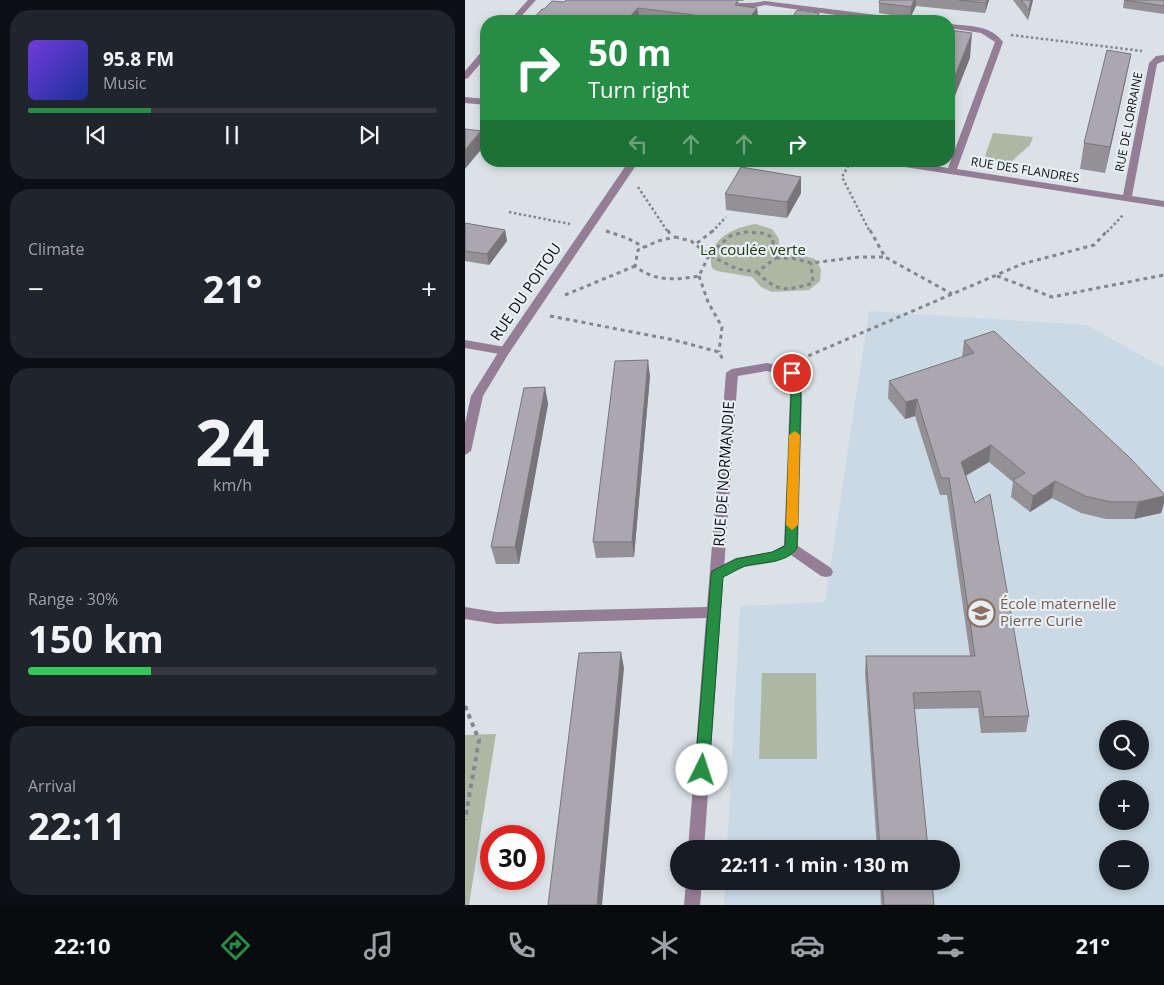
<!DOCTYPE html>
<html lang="en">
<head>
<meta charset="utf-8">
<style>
	:root { --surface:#171b24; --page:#20242c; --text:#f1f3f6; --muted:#9ea1a6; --line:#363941; --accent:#268e44 }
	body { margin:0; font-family:"Open Sans",sans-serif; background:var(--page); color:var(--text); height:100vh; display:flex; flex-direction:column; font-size:19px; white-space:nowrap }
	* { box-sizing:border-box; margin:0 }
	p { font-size:16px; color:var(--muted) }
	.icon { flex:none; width:28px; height:28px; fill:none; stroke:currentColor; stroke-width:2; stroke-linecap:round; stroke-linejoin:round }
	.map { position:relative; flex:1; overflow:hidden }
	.drawer { display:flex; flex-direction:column; gap:10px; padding:10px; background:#0d0f14; width:465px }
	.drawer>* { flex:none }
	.banner { position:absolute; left:15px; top:15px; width:475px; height:152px; border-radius:20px; box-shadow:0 2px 8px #0003; background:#268e44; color:#fff; overflow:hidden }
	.fabs { position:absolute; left:634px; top:720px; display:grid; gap:10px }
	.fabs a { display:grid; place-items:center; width:50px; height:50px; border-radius:50%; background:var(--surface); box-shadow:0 2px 8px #0003; font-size:25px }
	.speed { position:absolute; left:15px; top:825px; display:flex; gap:10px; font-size:25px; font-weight:700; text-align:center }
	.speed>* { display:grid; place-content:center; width:65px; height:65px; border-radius:50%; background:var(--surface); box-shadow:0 2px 8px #0003; line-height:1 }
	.speed .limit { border:8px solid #d22; background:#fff; color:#111 }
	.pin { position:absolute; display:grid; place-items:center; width:42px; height:42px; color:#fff; margin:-21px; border:2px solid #fff; border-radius:50%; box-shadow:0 1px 5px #0007 }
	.me { position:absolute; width:55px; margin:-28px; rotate:4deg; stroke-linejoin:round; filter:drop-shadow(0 0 4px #0008) }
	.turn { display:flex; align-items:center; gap:18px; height:105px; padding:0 25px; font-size:22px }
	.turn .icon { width:65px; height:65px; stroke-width:2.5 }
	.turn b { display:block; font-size:35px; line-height:42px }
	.lanes { display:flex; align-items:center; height:48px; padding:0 25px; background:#0003; justify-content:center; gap:25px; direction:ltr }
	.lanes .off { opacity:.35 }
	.big { font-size:38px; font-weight:700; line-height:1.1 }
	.drawer .widget { flex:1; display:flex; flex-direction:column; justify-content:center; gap:8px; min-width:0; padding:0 18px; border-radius:20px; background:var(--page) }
	.drawer .dial { align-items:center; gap:0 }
	.dial b { font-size:65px; line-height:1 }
	.song { display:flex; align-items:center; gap:15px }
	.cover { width:60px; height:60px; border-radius:8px; background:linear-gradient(135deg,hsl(260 70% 55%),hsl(230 70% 35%)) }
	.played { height:5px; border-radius:2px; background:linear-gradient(90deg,var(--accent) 30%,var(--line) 30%) }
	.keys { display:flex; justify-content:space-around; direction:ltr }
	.heat { display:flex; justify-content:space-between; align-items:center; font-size:28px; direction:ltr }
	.charge { height:8px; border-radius:4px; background:linear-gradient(90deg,#34c759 30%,var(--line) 0) }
	.trip { position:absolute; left:205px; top:840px; width:290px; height:50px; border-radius:25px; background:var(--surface); box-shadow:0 2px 8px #0003; font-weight:700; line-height:50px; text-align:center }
	.tab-bar { display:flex; height:80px; justify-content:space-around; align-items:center; background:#090b0e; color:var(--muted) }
	.tab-bar .icon { width:35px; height:35px }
	.tab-bar .active { color:var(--accent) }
	.tab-bar b { font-size:22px; color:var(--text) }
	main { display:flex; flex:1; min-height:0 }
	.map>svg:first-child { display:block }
	.built { fill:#cad9e4; fill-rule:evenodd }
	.green { fill:#acb8a4 }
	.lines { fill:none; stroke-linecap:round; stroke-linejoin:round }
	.path-far2 { stroke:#81878b; stroke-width:2.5; stroke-dasharray:2.5 2.5; stroke-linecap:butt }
	.path-far1 { stroke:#81878b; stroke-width:3; stroke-dasharray:4 4; stroke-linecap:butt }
	.path { stroke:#81878b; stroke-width:4; stroke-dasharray:4.5 4.5; stroke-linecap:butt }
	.lane { fill:#957d96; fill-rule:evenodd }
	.street { fill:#957d96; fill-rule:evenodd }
	.wall { fill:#939096 }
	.shaded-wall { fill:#78757a }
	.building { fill:#aba7af; stroke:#78757a }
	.route { fill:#268e44; stroke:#195c2c }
	.slow { fill:#f59e0b }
	.labels { text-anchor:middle; stroke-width:4.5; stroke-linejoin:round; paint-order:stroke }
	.far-street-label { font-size:12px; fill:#090c0e; stroke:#e7eff5 }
	.park-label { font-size:15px; fill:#253b10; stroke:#e7eff5 }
	.street-label { font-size:15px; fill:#090c0e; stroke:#e7eff5 }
	.education-label { font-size:15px; fill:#785e54; stroke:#e7eff5; text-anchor:start }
</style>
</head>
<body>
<main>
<section class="drawer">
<div class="widget">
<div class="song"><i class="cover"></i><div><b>95.8 FM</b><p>Music</p></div></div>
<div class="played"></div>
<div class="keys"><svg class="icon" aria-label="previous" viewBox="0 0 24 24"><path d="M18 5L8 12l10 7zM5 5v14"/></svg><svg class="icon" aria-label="pause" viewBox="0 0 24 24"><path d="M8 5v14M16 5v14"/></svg><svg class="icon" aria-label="next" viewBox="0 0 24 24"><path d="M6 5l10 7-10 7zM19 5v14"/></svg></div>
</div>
<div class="widget"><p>Climate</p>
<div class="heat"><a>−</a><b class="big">21°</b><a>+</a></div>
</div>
<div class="widget dial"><b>24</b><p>km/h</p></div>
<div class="widget"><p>Range · 30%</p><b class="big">150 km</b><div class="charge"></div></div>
<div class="widget"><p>Arrival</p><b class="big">22:11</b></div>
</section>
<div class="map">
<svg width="699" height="905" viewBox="0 0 699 905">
	<rect width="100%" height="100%" fill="#dae2e8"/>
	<path class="built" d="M 404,311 L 622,325 L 699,368 L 699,905 L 259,905 L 260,881 L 486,881 L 486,849 L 262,849 L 275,606 L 360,602 ZM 642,729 L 675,729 L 675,761 L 642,761 ZM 642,789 L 675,789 L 675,821 L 642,821 ZM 642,849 L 675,849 L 675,881 L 642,881 Z"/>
	<path class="green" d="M 528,133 L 568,137 L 565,145 L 545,163 L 519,159 Z
		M 291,224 L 307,229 L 314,239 L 314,255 L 336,255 L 350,259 L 356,269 L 355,281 L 344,290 L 307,292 L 296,287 L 287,277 L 252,271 L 247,268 C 240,240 269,227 291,224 Z
		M 297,673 L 351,673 L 352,759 L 294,759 Z
		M 31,734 L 4,905 L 0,905 L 0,735 Z"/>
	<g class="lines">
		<path class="path-far2" d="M 546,35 L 677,51
			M 386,161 L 377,177 L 405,232
			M 276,170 L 277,161
			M 173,187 L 203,232
			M 44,212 L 105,224
			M 247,232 L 261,217
			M 642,232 L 658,215"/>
		<path class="path-far1" d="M 203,230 L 206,237
			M 405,230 L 420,257 L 487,294
			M 141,231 L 162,238 L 179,247
			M 279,232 L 297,233 L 307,237 L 311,258 L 292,272 L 272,269 L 244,255 L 265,236 Z
			M 210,237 L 226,241 L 244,255 L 234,276 C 211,280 189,282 170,266 L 173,250 L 193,241 Z
			M 232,243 L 249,230
			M 311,258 L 327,258 L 346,263 L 394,257 L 420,257
			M 292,272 C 313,293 321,291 348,283 L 346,263
			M 234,276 L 243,302 L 257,327 L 254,352
			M 532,276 L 587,297 L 699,275
			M 100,295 L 170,266
			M 85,316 L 209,340 L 254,352 L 258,360
			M 336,359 L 557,264 L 629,245 L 643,230"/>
		<path class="path" d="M 0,706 L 14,740 L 0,820"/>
		<path class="lane" d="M 0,340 L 40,347 L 46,351 L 40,355 L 0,348 Z
			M 302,363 L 331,370 L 333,373 L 337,395 L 333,546 L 366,568 L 368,572 L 366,576 L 361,577 L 356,576 L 326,555 L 310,562 L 279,567 L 252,580 L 247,579 L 245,575 L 247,571 L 271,558 L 307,552 L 319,545 L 325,395 L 322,376 L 302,371 L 267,377 L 261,373 L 267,369 Z"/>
		<path class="street" d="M 63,0 L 71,0 L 52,21 L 44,21 Z
			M 226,0 C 250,0 277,6 300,1 L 444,19 L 448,21 L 424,21 L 393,18 L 390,21 L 382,21 L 385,17 L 300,5 L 287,8 L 230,2 Z
			M 484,24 C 504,26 526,25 538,42 L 492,169 L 658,195 L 684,63 L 691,56 L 699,55 L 699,61 L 692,64 L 667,196 L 699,201 L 699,207 L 414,163 L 412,161 L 438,161 L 483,168 L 530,42 L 516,33 L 484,28 Z
			M 21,49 L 21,57 L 3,78 L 0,79 L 0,71 L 18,50 Z
			M 0,97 L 21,99 L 21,105 L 0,103 Z
			M 164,161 L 174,161 L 44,353 L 18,396 L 6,451 L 0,455 L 0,423 L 6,396 L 36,348 Z
			M 267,369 L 273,373 L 239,849 L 223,849 L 241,618 L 31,624 L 0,619 L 0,607 L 31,612 L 242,607 L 261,373 Z
			M 221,881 L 237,881 L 235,905 L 219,905 Z"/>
	</g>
	<path class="wall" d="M 101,0 L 279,0 L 278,1 L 273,1 L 274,6 L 292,8 L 293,17 L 289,21 L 211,21 L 174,16 L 79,9 L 99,2 Z
		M 415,0 L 524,0 L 520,13 L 451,6 L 445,18 L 414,13 L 414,3 Z
		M 548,0 L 568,0 L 563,20 Z
		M 659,0 L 699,0 L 699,14 L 658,8 Z
		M 666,54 L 640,173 L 615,169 L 619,143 Z
		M 336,177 L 336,193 L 322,218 L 261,210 L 260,194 Z
		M 0,223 L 40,230 L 42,241 L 24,265 L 0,261 Z
		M 499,341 L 699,494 L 699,503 L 696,513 L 669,519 L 641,519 L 616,513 L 587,498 L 565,512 L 546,497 L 548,482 L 524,462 L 501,476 L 564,716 L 561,732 L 516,733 L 513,708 L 449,709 L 463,849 L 412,849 L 400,673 L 401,656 L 505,656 L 482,495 L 475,495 L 450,416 L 440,419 L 423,398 L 424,381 L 497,357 Z
		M 185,376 L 169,557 L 131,558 L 128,542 Z
		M 80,387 L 83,404 L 54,564 L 31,564 L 26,547 Z
		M 415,881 L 467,881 L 469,905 L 416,905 Z"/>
	<path class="shaded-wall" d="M 449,0 L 451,0 L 451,6 L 445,18 L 446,7 Z
		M 522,0 L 524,0 L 520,13 L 521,3 Z
		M 566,0 L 568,0 L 563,20 L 564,10 Z
		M 173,8 L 174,16 L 169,21 L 161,21 Z
		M 292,8 L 293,17 L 289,21 L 283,21 Z
		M 354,13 L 354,21 L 349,21 Z
		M 507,33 L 505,58 L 484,111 L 484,91 Z
		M 666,54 L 661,79 L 640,173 L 645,147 Z
		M 16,131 L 19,146 L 0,169 L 0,150 Z
		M 336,177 L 336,193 L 322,218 L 322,202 Z
		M 40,230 L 42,241 L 24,265 L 22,254 Z
		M 183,360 L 185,376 L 169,557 L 167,542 Z
		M 80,387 L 83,404 L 54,564 L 50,547 Z
		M 452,399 L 450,416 L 440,419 L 441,402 Z
		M 526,445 L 524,462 L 494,479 L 496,462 Z
		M 590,481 L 587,498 L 565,512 L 568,496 Z
		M 699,496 L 699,503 L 696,513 L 669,519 L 673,502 Z
		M 156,652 L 159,668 L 137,905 L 132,905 Z"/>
	<path class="building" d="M 101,0 L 273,0 L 270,5 L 292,8 L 283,21 L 250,21 L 252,18 L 173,8 L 161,21 L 66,21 L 77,9 L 79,9 L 87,1 L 99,2 Z
		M 415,0 L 449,0 L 446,7 L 414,3 Z
		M 494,0 L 522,0 L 521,3 Z
		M 556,0 L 566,0 L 564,10 Z
		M 659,0 L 699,0 L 699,6 Z
		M 332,10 L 354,13 L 349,21 L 325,21 Z
		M 484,30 L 507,33 L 484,91 Z
		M 642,50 L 666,54 L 645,147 L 619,143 Z
		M 0,129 L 16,131 L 0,150 Z
		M 276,167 L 336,177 L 322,202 L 260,194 Z
		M 0,223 L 40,230 L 22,254 L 0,251 Z
		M 529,331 L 664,457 L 699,494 L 699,496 L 673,502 L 646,502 L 620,496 L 590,481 L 568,496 L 548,480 L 560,473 L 526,445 L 496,462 L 510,503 L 525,494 L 564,716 L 519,717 L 515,691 L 448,693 L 463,849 L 415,849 L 401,656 L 510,656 L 484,478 L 476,478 L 452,399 L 441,402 L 424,381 L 509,353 L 499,341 Z
		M 183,360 L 167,542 L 128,542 L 150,361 Z
		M 80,387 L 50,547 L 26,547 L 59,388 Z
		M 156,652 L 132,905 L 83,905 L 114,653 Z
		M 417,881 L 467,881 L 469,905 L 419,905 Z"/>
	<path class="route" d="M 327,369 L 332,373 L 336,395 L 332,548 C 322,564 295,562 280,566 C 272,569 265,574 258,577 L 244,770 L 242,774 L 237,776 L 232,774 L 230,770 L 246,575 L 247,571 L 271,559 L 307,552 L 320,546 L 326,395 L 322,373 Z"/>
	<path class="slow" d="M 330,431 L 335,435 L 333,525 L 327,530 L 321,525 L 324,435 Z"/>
	<defs>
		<g id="school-ring" transform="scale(1.4375)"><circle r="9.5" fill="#e7eff5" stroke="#8d6e63" stroke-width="1.5"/><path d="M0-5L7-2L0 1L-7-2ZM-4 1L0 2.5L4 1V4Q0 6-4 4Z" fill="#8d6e63"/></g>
	</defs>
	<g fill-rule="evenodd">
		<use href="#school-ring" x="516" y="613"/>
	</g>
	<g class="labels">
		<g class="far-street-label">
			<text transform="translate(664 122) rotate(-79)" y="4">RUE DE LORRAINE</text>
			<text transform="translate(560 170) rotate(9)" y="4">RUE DES FLANDRES</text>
		</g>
		<g class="park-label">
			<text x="288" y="255">La coulée verte</text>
		</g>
		<g class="street-label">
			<text transform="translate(61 292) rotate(-56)" y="5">RUE DU POITOU</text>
			<text transform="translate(259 474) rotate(-86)" y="5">RUE DE NORMANDIE</text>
		</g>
		<g class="education-label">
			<text x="535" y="609">École maternelle<tspan x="535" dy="17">Pierre Curie</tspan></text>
		</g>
	</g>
</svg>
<div class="fabs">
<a><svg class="icon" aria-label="search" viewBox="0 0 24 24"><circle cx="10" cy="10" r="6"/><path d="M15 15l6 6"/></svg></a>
<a>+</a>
<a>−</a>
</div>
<div class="speed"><div class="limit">30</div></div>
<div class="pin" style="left:327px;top:373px;background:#d93025"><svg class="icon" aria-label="arrive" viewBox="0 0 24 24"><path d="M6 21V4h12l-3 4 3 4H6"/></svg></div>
<svg class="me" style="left:237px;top:770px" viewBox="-20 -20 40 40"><circle r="19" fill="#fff"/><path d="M0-13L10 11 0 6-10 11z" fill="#268e44"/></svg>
<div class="trip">22:11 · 1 min · 130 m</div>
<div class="banner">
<div class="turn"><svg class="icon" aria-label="right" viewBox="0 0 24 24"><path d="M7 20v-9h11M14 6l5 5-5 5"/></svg><div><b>50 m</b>Turn right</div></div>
<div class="lanes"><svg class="icon off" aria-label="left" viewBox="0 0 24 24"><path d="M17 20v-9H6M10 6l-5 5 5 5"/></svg><svg class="icon off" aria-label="ahead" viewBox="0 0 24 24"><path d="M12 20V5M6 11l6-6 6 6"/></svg><svg class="icon off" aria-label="ahead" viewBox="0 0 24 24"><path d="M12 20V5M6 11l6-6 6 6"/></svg><svg class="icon" aria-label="right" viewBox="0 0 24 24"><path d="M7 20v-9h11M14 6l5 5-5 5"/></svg></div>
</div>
</div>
</main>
<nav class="tab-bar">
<b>22:10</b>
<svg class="icon active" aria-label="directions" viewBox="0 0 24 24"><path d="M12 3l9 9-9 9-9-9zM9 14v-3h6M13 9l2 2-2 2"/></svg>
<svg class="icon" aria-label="music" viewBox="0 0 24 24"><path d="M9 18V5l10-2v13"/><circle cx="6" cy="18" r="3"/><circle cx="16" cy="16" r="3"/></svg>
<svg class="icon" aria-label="phone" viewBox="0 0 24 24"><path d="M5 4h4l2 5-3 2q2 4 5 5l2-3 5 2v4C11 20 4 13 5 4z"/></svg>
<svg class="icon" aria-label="climate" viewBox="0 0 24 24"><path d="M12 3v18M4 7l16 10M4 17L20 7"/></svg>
<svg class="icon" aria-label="car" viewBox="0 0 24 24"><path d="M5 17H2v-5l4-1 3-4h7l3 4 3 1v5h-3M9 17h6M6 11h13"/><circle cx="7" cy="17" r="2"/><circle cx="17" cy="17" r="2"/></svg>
<svg class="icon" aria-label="filters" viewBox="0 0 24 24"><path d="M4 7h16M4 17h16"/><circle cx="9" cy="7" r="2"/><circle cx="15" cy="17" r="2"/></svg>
<b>21°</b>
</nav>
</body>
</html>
